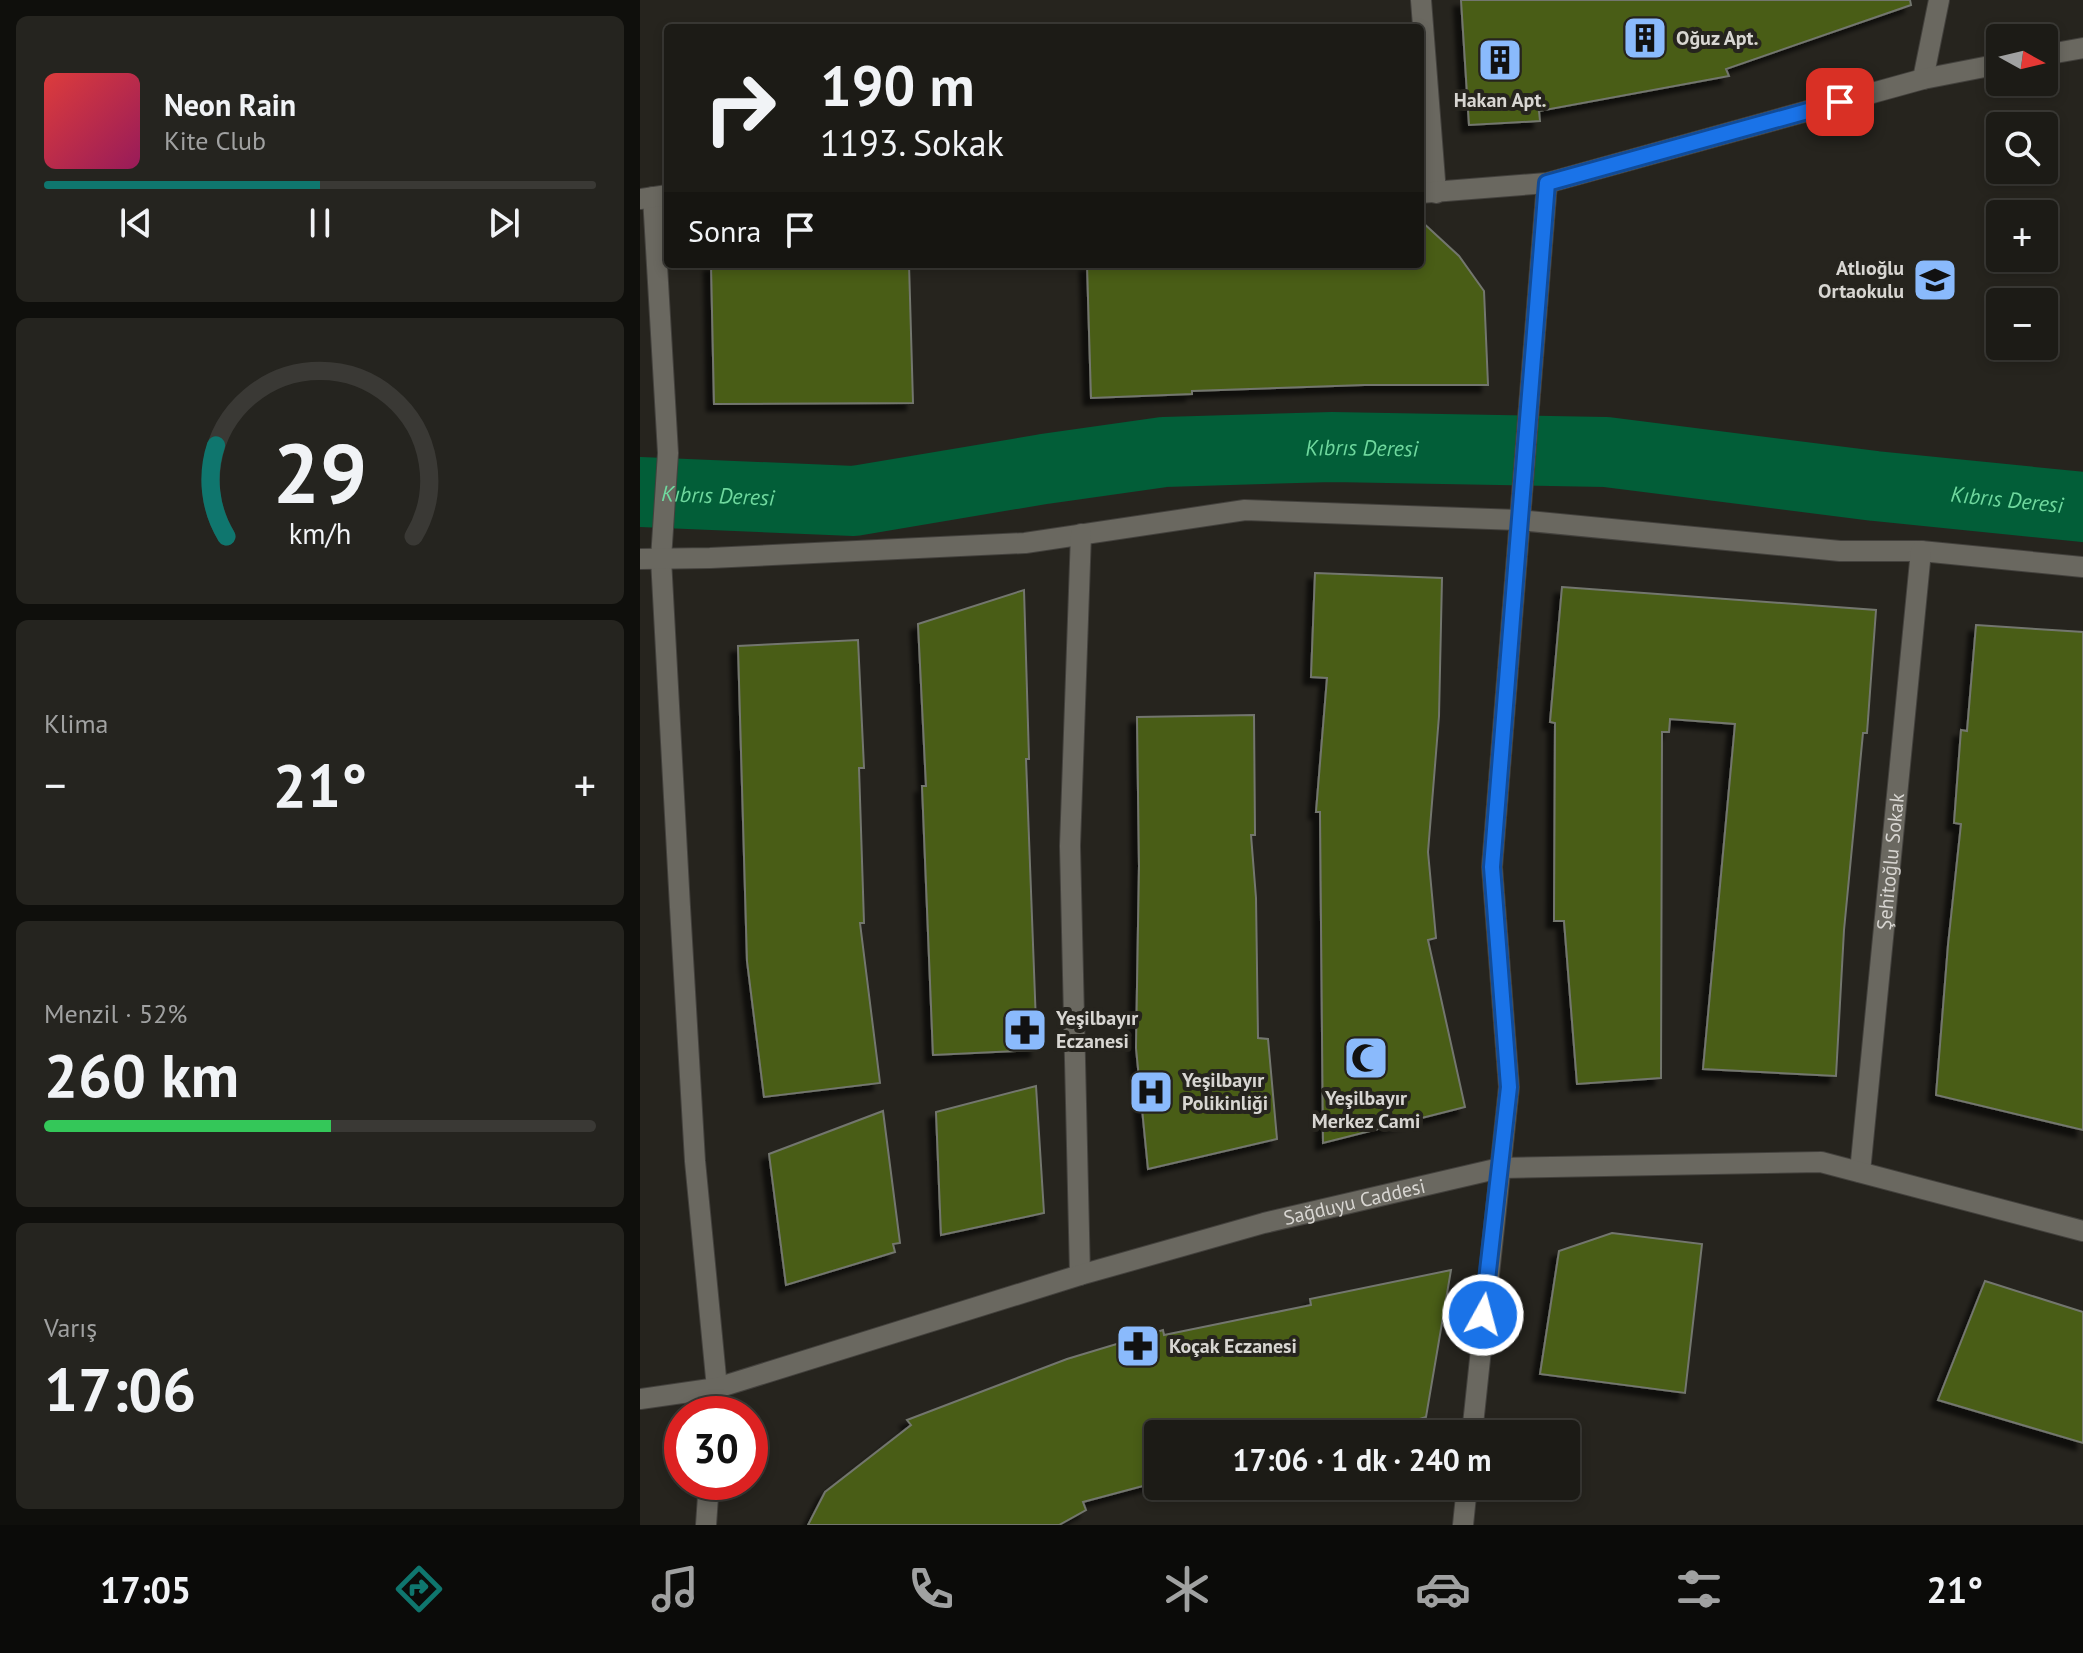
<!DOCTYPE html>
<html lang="tr">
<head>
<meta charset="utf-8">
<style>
	:root { --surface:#1c1b16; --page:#25241f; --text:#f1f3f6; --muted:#a0a1a1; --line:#3a3935; --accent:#0f766e }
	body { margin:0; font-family:"PT Sans",sans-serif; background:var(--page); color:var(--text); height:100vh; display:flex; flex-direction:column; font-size:30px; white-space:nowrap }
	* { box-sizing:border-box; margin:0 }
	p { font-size:26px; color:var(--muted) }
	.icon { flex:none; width:44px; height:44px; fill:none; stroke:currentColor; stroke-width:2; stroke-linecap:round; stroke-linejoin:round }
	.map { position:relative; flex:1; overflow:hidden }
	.drawer { display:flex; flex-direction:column; gap:16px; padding:16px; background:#0f0f0c; width:640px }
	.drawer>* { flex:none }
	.top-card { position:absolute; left:24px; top:24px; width:760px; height:244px; border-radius:8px; box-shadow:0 4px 12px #0003,0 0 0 2px var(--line); background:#1c1b16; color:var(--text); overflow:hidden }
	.needle { width:52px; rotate:98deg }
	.tools { position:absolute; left:1346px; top:24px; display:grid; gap:16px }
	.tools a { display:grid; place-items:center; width:72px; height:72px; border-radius:8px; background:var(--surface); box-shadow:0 4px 12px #0003,0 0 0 2px var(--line); font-size:40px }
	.speed { position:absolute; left:24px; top:1396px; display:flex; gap:16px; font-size:40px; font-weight:700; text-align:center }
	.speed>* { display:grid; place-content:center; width:104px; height:104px; border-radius:50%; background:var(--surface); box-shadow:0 4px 12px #0003,0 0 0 2px var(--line); line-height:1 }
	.speed .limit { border:12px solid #d22; background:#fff; color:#111 }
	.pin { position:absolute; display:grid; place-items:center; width:68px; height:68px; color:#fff; margin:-34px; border-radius:16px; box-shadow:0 4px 12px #0006 }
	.me { position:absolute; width:88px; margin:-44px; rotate:7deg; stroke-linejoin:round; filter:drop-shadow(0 0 6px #0008) }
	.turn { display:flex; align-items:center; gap:28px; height:168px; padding:0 24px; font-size:36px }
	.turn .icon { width:104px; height:104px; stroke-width:2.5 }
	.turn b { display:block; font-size:56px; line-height:68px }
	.then { display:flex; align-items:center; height:76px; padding:0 24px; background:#0003; gap:16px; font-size:30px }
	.big { font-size:60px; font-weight:700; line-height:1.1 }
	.drawer .widget { flex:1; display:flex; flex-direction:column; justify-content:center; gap:12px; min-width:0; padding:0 28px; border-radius:12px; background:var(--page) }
	.drawer .dial { align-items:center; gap:0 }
	.dial svg { height:208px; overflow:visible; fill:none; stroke:var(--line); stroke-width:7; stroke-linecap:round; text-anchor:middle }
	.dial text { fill:var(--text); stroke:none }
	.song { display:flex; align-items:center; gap:24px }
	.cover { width:96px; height:96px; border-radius:12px; background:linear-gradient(135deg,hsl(0 70% 55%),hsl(330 70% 35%)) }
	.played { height:8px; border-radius:4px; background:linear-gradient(90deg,var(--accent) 50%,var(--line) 50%) }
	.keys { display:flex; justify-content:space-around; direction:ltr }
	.heat { display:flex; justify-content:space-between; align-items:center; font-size:44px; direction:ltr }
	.charge { height:12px; border-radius:6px; background:linear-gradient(90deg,#34c759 52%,var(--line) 0) }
	.trip { position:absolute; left:504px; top:1420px; width:436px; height:80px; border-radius:8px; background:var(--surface); box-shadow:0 4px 12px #0003,0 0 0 2px var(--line); font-weight:700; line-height:80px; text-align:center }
	.dock { display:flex; height:128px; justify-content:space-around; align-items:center; background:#0b0b09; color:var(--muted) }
	.dock .icon { width:56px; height:56px }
	.dock .active { color:var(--accent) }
	.dock b { font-size:36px; color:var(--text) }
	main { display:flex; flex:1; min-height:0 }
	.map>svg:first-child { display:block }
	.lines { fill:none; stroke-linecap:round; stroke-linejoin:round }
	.river { stroke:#025e38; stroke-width:70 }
	.building { fill:#485d14; stroke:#73766e; stroke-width:2; filter:url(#shadow) }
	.minor-casing { stroke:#43413d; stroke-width:22 }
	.tertiary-casing { stroke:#43413d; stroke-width:22 }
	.minor { stroke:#6a6860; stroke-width:20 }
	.tertiary { stroke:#6a6860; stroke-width:20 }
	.route-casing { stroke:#114b97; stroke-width:20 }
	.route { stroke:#1a73e8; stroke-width:14 }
	.labels { text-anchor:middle; stroke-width:8; stroke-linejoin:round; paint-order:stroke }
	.poi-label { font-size:20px; font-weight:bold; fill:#d8d6d2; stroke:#26241e; text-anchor:start }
	.street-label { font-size:20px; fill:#d8d6d2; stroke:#26241e }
	.water-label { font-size:22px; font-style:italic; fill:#6fd89e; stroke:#26241e }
</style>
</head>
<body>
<main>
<section class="drawer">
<div class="widget">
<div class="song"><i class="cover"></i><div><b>Neon Rain</b><p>Kite Club</p></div></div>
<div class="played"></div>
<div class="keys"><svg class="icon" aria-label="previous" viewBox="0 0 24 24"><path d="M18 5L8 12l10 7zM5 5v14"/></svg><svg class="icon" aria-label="pause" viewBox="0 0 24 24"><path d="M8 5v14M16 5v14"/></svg><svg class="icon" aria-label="next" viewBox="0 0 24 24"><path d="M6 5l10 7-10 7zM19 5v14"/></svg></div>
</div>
<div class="widget dial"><svg viewBox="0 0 100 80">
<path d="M14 69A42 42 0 1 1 86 69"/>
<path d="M14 69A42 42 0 0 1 10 34" stroke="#0f766e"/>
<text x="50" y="56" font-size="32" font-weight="700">29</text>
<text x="50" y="72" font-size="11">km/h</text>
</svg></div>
<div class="widget"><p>Klima</p>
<div class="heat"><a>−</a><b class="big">21°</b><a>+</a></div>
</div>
<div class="widget"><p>Menzil · 52%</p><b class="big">260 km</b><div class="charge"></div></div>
<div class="widget"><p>Varış</p><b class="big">17:06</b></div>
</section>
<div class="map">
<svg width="1443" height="1525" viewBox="0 0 1443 1525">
	<defs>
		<filter id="shadow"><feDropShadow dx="-7" dy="7" stdDeviation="2" flood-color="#0009"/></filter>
	</defs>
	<rect width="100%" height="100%" fill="#26241e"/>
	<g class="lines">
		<path class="river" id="s1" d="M 0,492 L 214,501 L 404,469 L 524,452 L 692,447 L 966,452 L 1235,486 L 1443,507"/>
	</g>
	<path class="building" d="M 821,0 L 1270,0 L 1271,5 L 1086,69 L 1089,76 L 899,111 L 900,121 L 829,125 Z
		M 780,220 L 819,256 L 844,291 L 848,385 L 724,385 L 552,391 L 552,394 L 451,398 L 447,264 L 780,264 Z
		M 71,264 L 269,264 L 273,403 L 74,404 Z
		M 675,573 L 802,578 L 799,716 L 788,852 L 796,938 L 788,940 L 825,1107 L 683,1143 L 680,812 L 676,812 L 687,678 L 671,677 Z
		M 922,587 L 1236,610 L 1227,733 L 1223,733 L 1204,930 L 1196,1076 L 1063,1069 L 1095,724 L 1030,719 L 1029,732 L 1022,732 L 1021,1078 L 937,1084 L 924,921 L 914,921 L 915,723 L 910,722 Z
		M 384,590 L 389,759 L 386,759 L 397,1050 L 293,1055 L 282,786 L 286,786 L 278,624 Z
		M 1336,625 L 1443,632 L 1443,1130 L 1296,1095 L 1308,945 L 1321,824 L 1314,823 L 1321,730 L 1327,731 Z
		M 218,640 L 224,768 L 219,768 L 224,923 L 220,923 L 240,1083 L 124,1097 L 107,961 L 98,646 Z
		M 614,715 L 615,835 L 611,835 L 616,898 L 618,1038 L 628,1039 L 637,1139 L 508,1169 L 496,1048 L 499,866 L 497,717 Z
		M 396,1086 L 404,1213 L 301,1235 L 296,1112 Z
		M 243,1111 L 260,1243 L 253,1244 L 255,1252 L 146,1285 L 129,1154 Z
		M 972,1233 L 1062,1244 L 1045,1393 L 900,1374 L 919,1251 Z
		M 811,1270 L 786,1417 L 731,1434 L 518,1434 L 518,1482 L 443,1502 L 446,1510 L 419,1525 L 168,1525 L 185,1492 L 271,1425 L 267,1420 L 427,1359 L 523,1330 L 524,1335 L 671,1305 L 670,1299 Z
		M 1345,1281 L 1443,1312 L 1443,1443 L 1298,1400 Z"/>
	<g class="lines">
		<g class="minor-casing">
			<g id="minor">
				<path d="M 781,0 L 796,193"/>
				<path d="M 1283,79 L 1299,0"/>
				<path d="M 13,197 L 28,453 L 21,559 L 40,907 L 55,1161 L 77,1388 L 75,1414"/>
				<path d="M 0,559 L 70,558 L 385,543 L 605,510 L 878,520 L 1200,551 L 1281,551 L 1443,567"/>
				<path id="s2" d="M 1220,1172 L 1281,551"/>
				<path d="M 440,1275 L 430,846 L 441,534"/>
				<path d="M 832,1434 L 869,1087 L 852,867 L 907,183"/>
				<path d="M 66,1525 L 69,1482"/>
				<path d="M 823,1525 L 827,1486"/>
			</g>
		</g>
		<g class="tertiary-casing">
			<g id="tertiary">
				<path d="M 1404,55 L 1443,48"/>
				<path d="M 780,193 L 907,183 L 1283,79 L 1360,64"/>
				<path d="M 0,199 L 28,195"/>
				<path id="s3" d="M 0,1399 L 77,1388 L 440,1275 L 624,1223 L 860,1168 L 1181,1162 L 1443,1231"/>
			</g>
		</g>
		<use href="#minor" class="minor"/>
		<use href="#tertiary" class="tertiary"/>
	</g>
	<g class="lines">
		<g class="route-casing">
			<path id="route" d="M 843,1315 L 869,1087 L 852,867 L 907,183 L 1200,102"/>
		</g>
		<use href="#route" class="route"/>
	</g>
	<defs>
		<g id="building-square" transform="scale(2.3)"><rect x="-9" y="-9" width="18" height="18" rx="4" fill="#8abafc" stroke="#26241e"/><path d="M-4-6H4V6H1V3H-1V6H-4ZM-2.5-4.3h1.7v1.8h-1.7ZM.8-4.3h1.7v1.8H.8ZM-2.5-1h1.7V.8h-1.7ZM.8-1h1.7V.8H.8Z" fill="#111"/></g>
		<g id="school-square" transform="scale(2.3)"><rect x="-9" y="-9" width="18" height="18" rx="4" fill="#8abafc" stroke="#26241e"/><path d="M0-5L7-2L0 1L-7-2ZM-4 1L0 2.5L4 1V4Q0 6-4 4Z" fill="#111"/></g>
		<g id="pharmacy-square" transform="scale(2.3)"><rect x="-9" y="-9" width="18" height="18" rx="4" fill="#8abafc" stroke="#26241e"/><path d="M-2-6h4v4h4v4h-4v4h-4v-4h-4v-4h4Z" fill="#111"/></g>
		<g id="mosque-square" transform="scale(2.3)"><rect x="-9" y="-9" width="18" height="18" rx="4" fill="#8abafc" stroke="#26241e"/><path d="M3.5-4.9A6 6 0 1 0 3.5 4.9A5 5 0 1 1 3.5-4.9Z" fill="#111"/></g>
		<g id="hospital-square" transform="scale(2.3)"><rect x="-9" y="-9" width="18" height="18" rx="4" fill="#8abafc" stroke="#26241e"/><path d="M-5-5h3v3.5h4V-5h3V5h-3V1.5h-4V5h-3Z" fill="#111"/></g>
	</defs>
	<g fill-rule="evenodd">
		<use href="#building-square" x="1005" y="38"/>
		<use href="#building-square" x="860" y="60"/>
		<use href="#school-square" x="1295" y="280"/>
		<use href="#pharmacy-square" x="385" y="1030"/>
		<use href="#mosque-square" x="726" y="1058"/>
		<use href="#hospital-square" x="511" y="1092"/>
		<use href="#pharmacy-square" x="498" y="1346"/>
	</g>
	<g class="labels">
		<g class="poi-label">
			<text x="1036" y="45">Oğuz Apt.</text>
			<text x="860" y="107" text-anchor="middle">Hakan Apt.</text>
			<text x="1264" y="275" text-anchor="end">Atlıoğlu<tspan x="1264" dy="23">Ortaokulu</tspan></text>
			<text x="416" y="1025">Yeşilbayır<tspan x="416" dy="23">Eczanesi</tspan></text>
			<text x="542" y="1087">Yeşilbayır<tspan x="542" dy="23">Polikinliği</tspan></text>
			<text x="726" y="1105" text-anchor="middle">Yeşilbayır<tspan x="726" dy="23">Merkez Cami</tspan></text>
			<text x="529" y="1353">Koçak Eczanesi</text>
		</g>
		<g class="street-label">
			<text dy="7" stroke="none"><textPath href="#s2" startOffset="312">Şehitoğlu Sokak</textPath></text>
			<text dy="7" stroke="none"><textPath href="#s3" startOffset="742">Sağduyu Caddesi</textPath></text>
		</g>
		<g class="water-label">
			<text dy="8" stroke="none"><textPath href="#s1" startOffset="726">Kıbrıs Deresi</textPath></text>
			<text dy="8" stroke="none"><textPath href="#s1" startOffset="78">Kıbrıs Deresi</textPath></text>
			<text dy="8" stroke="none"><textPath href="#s1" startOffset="1374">Kıbrıs Deresi</textPath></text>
		</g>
	</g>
</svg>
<div class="tools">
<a><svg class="needle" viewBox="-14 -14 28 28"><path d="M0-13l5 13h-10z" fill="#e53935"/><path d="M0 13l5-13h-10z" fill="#a0a1a1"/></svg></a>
<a><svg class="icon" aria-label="search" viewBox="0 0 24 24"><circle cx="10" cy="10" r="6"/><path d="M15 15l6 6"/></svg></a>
<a>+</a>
<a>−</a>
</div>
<div class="speed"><div class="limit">30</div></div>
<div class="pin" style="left:1200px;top:102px;background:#d93025"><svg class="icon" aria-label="arrive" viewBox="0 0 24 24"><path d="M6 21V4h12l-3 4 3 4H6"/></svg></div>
<svg class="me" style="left:843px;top:1315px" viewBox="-20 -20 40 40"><circle r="17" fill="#1a73e8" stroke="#fff" stroke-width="3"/><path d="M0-11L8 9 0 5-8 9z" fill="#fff"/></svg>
<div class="trip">17:06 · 1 dk · 240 m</div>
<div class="top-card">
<div class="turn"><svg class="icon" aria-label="right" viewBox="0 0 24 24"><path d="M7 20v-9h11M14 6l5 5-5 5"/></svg><div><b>190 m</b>1193. Sokak</div></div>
<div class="then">Sonra<svg class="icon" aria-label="arrive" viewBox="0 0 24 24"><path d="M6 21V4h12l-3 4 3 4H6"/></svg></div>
</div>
</div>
</main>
<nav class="dock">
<b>17:05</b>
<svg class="icon active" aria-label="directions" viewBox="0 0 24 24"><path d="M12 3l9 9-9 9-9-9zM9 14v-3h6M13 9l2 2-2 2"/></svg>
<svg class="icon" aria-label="music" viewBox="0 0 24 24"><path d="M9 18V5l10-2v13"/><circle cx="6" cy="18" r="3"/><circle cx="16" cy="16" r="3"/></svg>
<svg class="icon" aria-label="phone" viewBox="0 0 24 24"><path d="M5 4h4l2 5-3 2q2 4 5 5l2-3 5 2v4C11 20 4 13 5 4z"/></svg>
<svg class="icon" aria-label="climate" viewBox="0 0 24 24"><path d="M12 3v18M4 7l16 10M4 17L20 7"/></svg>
<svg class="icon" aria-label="car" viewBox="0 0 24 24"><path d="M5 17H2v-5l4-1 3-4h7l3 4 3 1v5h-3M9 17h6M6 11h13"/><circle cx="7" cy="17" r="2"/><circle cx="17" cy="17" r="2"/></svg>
<svg class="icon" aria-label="filters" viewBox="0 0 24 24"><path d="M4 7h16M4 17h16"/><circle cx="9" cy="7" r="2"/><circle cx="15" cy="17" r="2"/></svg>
<b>21°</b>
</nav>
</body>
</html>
